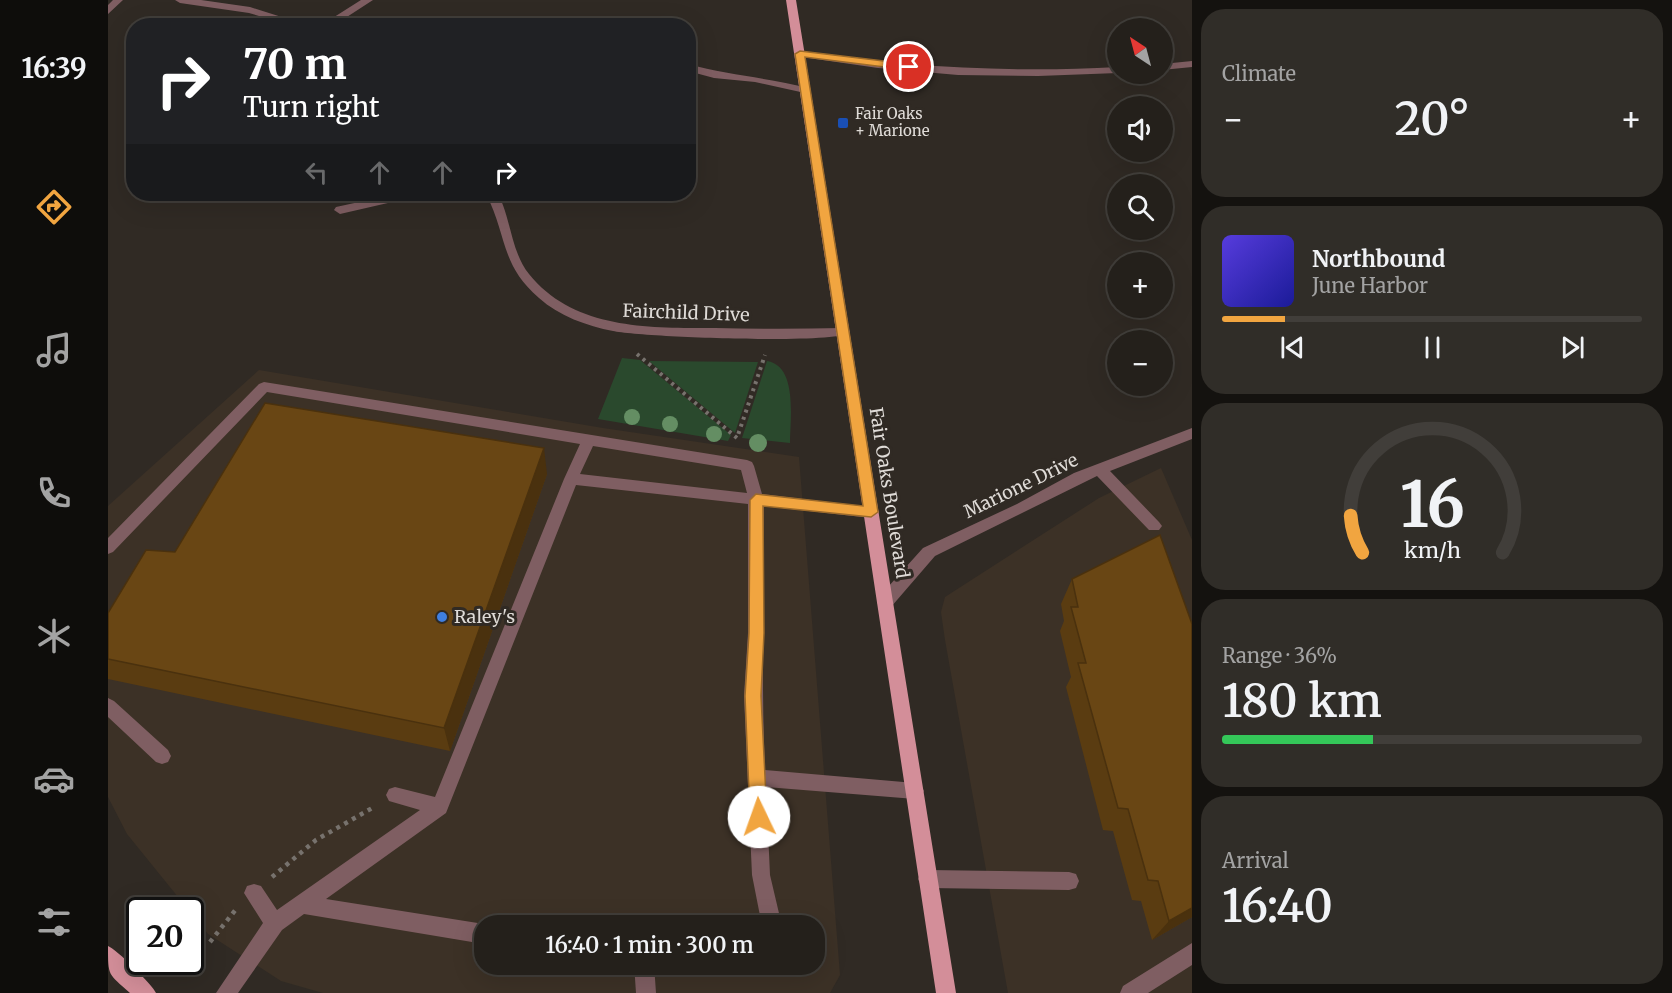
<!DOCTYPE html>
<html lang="en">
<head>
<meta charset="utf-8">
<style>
	:root { --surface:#24201b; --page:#302d28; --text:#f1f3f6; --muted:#a3a3a3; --line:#413e3a; --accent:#f1a540 }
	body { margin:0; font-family:Merriweather,serif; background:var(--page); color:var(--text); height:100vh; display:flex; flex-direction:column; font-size:22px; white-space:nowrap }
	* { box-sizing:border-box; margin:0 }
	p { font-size:20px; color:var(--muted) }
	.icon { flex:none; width:33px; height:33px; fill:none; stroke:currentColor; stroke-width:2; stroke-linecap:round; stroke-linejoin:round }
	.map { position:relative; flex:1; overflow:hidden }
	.sheet { display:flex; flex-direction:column; gap:9px; padding:9px; background:#14120f; width:480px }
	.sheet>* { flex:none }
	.hud { position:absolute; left:18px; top:18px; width:570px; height:183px; border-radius:24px; box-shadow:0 6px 24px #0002,0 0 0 2px var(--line); background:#202124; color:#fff; overflow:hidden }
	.needle { width:39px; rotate:324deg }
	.controls { position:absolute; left:999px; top:18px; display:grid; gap:12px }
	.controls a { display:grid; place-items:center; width:66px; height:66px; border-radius:50%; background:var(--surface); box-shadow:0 6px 24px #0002,0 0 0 2px var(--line); font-size:30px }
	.speed { position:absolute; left:18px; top:897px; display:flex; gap:12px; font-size:30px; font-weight:700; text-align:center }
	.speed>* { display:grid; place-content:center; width:78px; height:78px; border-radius:50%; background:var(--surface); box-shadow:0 6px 24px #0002,0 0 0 2px var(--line); line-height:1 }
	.speed .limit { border:3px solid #111; border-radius:9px; background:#fff; color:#111 }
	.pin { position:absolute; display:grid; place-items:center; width:51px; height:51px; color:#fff; margin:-26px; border:3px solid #fff; border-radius:50%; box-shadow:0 2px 6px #0007 }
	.me { position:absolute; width:66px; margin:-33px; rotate:357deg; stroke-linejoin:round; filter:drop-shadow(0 0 4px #0008) }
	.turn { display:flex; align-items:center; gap:21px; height:126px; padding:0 18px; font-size:27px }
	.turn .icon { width:78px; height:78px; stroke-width:2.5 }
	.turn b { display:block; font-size:42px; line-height:51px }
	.lanes { display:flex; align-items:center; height:57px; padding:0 18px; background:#0003; justify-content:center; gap:30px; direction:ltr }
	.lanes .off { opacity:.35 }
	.big { font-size:45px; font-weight:600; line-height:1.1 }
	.sheet .widget { flex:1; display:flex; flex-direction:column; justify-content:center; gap:9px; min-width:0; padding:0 21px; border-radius:24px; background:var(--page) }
	.sheet .dial { align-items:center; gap:0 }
	.dial svg { height:156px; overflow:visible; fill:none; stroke:var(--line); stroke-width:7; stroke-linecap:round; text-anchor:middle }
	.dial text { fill:var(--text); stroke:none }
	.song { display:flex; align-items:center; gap:18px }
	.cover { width:72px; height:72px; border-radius:9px; background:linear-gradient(135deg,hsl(250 70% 55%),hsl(240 70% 35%)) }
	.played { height:6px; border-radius:3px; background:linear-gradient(90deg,var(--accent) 15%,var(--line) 15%) }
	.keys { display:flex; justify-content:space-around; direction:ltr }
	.heat { display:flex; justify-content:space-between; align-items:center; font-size:33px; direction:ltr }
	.charge { height:9px; border-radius:4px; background:linear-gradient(90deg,#34c759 36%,var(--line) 0) }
	.trip { position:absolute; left:366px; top:915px; width:351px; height:60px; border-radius:24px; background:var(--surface); box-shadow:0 6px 24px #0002,0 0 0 2px var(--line); font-weight:600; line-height:60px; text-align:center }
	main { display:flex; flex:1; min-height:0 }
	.dock { display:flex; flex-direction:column; width:108px; justify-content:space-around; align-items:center; background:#0e0d0b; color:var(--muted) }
	.dock .icon { width:42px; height:42px }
	.dock .selected { color:var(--accent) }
	.dock b { font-size:27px; color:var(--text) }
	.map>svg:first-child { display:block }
	.built { fill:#3c3126; fill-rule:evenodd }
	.green { fill:#2a492d }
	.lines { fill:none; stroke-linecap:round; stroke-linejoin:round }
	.path-far1 { stroke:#77726d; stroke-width:4; stroke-dasharray:3 4.5; stroke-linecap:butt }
	.path { stroke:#77726d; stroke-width:4.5; stroke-dasharray:4 5; stroke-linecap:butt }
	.minor { fill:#7f5e62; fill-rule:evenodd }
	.major { fill:#d38e99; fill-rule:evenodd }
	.tree { fill:#648e63 }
	.wall { fill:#5a3c11 }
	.shaded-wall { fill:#4a310e }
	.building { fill:#694614; stroke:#4a310e; stroke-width:1.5 }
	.route { fill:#f1a540; stroke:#9d6b2a; stroke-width:1.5 }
	.transit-dot { fill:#1a4fb4; stroke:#302a24; stroke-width:2 }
	.shop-dot { fill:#3f7fe0; stroke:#302a24; stroke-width:2 }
	.labels { text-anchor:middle; stroke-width:6; stroke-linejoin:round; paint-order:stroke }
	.far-poi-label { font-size:15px; fill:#dfdbd7; stroke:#302a24; text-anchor:start }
	.street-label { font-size:18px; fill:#dfdbd7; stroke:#302a24 }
	.poi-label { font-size:18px; fill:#dfdbd7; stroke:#302a24; text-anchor:start }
</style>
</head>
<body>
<main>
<nav class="dock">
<b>16:39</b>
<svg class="icon selected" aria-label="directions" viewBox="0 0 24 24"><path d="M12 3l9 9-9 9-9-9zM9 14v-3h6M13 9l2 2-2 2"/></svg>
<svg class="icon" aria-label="music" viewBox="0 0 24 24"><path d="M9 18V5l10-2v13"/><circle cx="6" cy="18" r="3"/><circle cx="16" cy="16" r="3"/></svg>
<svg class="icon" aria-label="phone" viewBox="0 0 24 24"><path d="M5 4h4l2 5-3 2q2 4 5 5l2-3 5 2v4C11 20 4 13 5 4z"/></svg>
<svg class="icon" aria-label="climate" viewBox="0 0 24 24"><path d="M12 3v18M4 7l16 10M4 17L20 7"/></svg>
<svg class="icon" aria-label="car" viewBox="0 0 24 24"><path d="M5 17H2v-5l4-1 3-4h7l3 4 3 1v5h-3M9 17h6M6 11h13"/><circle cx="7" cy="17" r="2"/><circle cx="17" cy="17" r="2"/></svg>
<svg class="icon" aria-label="filters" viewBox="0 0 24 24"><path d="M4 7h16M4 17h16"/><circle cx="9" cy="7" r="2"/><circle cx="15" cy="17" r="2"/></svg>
</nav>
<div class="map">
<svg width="1084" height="993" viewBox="0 0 1084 993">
	<rect width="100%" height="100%" fill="#302a24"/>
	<path class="built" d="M 151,370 L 495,428 L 691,457 L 732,975 L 722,993 L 215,993 L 173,981 L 100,934 L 19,834 L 0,797 L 0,506 ZM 376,926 L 706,926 L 706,964 L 376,964 Z
		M 1053,468 L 1084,540 L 1084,993 L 900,993 L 837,640 L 833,612 L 837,597 L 991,498 Z"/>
	<path class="green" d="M 514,358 L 532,360 L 623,435 L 620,441 L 490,419 Z
		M 541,361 L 650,362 L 627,433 Z
		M 659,361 C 690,366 682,419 682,443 L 634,438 Z"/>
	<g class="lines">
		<path class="path-far1" d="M 529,354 L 629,438 L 657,355"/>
		<path class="path" d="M 164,877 L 208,840 L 266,807
			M 102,942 L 129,908"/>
		<path class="minor" d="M 5,0 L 15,0 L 0,14 L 0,5 Z
			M 67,0 L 93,0 L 142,7 L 202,26 L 184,26 L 141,13 L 72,3 Z
			M 253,0 L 265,0 L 225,26 L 212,26 Z
			M 517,17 L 521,18 L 525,26 L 515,26 L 512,20 Z
			M 691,51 C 797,67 902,73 1010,67 L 1010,73 L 930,76 L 850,75 L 770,68 L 687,56 L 687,52 Z
			M 1084,61 L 1084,67 L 1054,70 L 1054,64 Z
			M 580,64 C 620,75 661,78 701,88 L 702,90 L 697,93 L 647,82 L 606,78 L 580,71 Z
			M 288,194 L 308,194 L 306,197 L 232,214 L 226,210 L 228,207 Z
			M 378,194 L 390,194 C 403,218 403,252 421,274 C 466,330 542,328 607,328 C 650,329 692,329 735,328 L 742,332 C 731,345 532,337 505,331 C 479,326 451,316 431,298 C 392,265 399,234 378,194 Z
			M 156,382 L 639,460 L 644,462 L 646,466 L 654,494 L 768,508 L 771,512 L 768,516 L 763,518 L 656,506 C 656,594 653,682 657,770 L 807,783 L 813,785 L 816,791 L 813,797 L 807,799 L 658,787 L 662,875 L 674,926 L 654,926 L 644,875 L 636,696 L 640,633 L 640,504 L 468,485 L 338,813 L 218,899 L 376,924 L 379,926 L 376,926 L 376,944 L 196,914 L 174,930 L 130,993 L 108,993 L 155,923 L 136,893 L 139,886 L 146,884 L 153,886 L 169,910 L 312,810 L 281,801 L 278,795 L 281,789 L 287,787 L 327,797 L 456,479 L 472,444 L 159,392 L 5,552 L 0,554 L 0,538 L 151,384 ZM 485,446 L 633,470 L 639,493 L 472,474 Z
			M 1084,428 L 1084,439 L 1002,471 L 1051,522 L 1054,526 L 1051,530 L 1041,530 L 989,476 L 827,556 L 783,607 L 777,609 L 771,607 L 769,602 L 771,597 L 815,548 L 909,504 L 966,473 Z
			M 0,698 L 6,701 L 60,750 L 63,756 L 60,762 L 54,764 L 48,762 L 0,717 Z
			M 820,870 L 961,872 L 968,874 L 971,881 L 968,888 L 961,890 L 820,888 L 813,886 L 810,879 L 813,872 Z
			M 1084,943 L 1084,965 L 1040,993 L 1012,993 L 1015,986 Z
			M 526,964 L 546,964 L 548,993 L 528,993 Z"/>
		<path class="major" d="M 678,0 L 688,0 L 848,993 L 828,993 Z
			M 0,946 C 8,949 45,985 48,993 L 22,993 C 0,973 0,977 0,946 Z"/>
	</g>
	<g class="tree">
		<circle cx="524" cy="417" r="8"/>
		<circle cx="562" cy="424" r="8"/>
		<circle cx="606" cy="434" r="8"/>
		<circle cx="650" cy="443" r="9"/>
	</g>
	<path class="wall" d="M 439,474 L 342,751 L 0,679 L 0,613 L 67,552 Z
		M 964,579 L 1084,624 L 1084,917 L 1044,940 L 1033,901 L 1024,900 L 1005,831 L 995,830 L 958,687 L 963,677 L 952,631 L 956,621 L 953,604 Z"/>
	<path class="shaded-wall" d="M 436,448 L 439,474 L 342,751 L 336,728 Z
		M 1084,908 L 1084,917 L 1044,940 L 1061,921 Z"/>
	<path class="building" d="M 157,403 L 436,448 L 336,728 L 0,659 L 0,613 L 38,550 L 67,552 Z
		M 1052,535 L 1084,624 L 1084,908 L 1061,921 L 1050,881 L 1040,880 L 1020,809 L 1010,808 L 970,663 L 978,663 L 963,607 L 970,607 L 964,579 Z"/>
	<path class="route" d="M 692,51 L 801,64 L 806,67 L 801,70 L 697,57 L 770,512 L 763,517 L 655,506 L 656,633 L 653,696 L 659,817 L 656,822 L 651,825 L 645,822 L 642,817 L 637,696 L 641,633 L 642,500 L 648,494 L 755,506 L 687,54 Z"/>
	<rect class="transit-dot" x="729" y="117" width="12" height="12" rx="3"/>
	<circle class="shop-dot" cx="334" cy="617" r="6"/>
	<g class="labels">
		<g class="far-poi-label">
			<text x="747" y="119">Fair Oaks<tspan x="747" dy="17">+ Marione</tspan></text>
		</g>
		<g class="street-label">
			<text transform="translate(578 313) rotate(2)" y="6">Fairchild Drive</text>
			<text transform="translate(913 486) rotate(-26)" y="6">Marione Drive</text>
			<text transform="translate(781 493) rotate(81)" y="6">Fair Oaks Boulevard</text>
		</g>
		<g class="poi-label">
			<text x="346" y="623">Raley's</text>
		</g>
	</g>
</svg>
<div class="controls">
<a><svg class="needle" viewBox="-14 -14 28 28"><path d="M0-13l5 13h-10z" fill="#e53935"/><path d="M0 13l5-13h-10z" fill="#a3a3a3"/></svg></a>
<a><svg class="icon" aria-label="sound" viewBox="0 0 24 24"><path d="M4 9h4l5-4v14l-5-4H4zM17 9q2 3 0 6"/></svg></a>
<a><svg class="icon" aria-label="search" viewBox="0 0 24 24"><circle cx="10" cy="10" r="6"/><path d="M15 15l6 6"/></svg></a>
<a>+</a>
<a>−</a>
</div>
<div class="speed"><div class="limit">20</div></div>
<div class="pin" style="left:801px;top:67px;background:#d93025"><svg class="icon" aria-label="arrive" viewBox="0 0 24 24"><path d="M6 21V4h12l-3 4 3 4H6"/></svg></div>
<svg class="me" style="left:651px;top:817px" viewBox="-20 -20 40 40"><circle r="19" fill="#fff"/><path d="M0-13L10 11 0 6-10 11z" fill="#f1a540"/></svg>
<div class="trip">16:40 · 1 min · 300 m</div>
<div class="hud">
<div class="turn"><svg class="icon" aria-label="right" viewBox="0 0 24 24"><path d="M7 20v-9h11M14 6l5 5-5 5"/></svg><div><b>70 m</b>Turn right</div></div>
<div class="lanes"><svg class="icon off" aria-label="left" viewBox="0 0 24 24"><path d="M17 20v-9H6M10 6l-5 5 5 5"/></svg><svg class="icon off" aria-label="ahead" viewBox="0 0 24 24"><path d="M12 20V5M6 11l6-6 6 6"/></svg><svg class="icon off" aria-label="ahead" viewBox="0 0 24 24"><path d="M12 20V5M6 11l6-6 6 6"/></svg><svg class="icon" aria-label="right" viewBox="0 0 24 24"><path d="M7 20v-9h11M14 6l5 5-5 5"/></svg></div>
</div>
</div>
<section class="sheet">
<div class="widget"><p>Climate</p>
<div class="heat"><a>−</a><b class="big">20°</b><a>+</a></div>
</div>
<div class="widget">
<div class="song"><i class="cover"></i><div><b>Northbound</b><p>June Harbor</p></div></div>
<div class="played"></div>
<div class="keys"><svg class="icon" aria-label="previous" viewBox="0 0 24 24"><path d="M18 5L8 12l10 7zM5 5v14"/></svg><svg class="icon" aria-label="pause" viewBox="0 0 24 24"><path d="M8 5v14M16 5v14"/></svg><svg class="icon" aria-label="next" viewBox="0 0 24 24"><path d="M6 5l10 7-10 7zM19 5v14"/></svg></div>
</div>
<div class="widget dial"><svg viewBox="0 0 100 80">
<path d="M14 69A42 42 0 1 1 86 69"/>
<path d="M14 69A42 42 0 0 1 8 50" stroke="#f1a540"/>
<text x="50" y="56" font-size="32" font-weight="700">16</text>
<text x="50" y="72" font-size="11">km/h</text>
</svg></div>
<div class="widget"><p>Range · 36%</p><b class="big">180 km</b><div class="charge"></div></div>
<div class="widget"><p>Arrival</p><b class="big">16:40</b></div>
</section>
</main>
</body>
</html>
